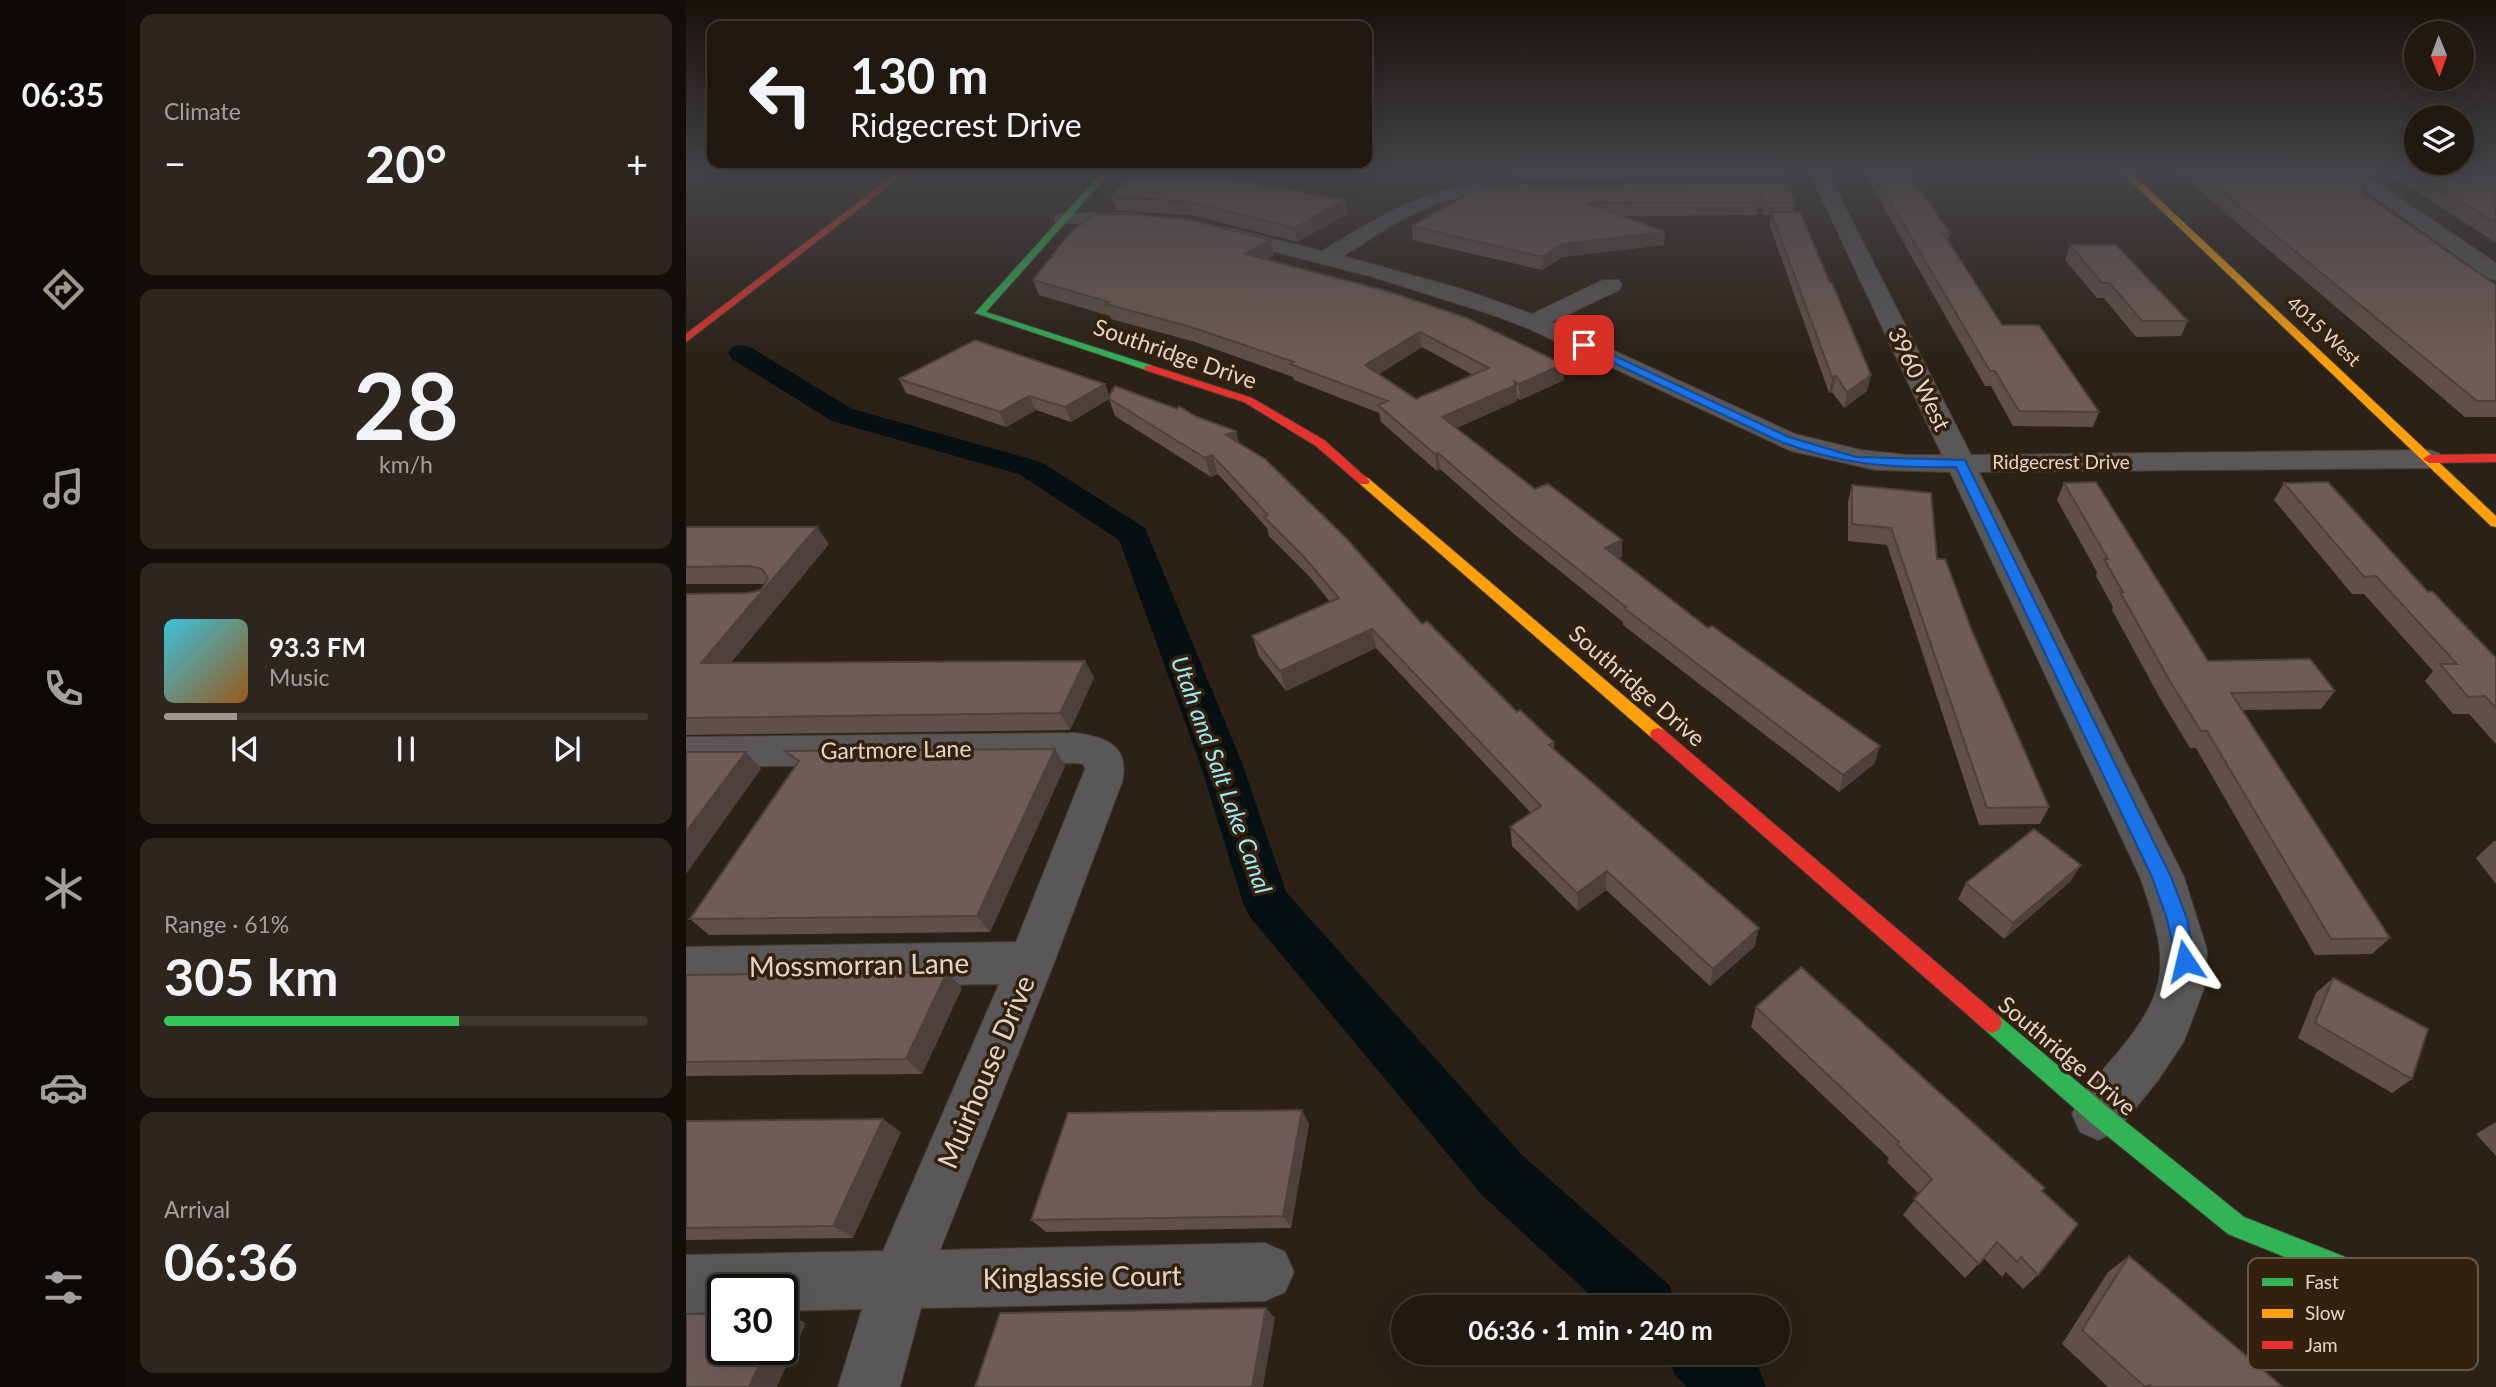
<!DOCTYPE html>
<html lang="en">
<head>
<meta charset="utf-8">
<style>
	:root { --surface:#201910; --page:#2d261e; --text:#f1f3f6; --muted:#a2a09f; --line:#3d3830; --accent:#a1968a }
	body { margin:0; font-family:Lato,sans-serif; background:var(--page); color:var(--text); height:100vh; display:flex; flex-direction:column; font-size:26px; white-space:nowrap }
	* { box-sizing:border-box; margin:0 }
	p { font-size:23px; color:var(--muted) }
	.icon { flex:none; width:38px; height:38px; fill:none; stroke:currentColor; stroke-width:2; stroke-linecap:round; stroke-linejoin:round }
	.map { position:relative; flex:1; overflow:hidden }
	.details { display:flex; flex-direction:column; gap:14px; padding:14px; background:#120e09; width:560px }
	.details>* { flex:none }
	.banner { position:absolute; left:21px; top:21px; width:665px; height:147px; border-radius:14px; box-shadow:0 7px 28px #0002,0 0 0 2px var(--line); background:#201910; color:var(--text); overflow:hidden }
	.needle { width:46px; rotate:179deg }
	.buttons { position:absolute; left:1718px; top:21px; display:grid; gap:14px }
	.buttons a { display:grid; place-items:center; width:70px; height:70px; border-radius:50%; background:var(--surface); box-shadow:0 7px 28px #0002,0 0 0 2px var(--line); font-size:35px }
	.speed { position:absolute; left:21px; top:1274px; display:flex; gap:14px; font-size:35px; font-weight:700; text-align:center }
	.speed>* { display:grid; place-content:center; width:91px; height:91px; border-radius:50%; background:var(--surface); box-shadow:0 7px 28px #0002,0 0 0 2px var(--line); line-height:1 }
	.speed .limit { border:4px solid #111; border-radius:10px; background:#fff; color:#111 }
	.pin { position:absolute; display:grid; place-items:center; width:60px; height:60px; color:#fff; margin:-30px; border-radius:14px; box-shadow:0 4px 10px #0006 }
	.me { position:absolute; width:77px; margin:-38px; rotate:350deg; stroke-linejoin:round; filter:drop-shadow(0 0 5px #0008) }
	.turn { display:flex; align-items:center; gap:24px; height:147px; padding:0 28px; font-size:32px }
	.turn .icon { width:91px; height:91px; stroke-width:2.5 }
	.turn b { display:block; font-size:49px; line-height:60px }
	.big { font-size:52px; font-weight:700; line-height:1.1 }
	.details .widget { flex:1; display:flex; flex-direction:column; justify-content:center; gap:10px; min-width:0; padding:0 24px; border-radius:14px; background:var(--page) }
	.details .dial { align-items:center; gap:0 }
	.dial b { font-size:91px; line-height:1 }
	.song { display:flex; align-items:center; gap:21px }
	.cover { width:84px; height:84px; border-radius:10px; background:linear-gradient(135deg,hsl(190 70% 55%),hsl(30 70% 35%)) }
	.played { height:7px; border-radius:4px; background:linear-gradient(90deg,var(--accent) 15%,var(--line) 15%) }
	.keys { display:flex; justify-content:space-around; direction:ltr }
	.heat { display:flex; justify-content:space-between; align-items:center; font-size:38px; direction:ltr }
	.charge { height:10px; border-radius:5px; background:linear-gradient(90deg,#34c759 61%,var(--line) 0) }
	.trip { position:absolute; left:705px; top:1295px; width:399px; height:70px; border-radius:35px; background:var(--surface); box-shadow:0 7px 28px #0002,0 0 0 2px var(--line); font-weight:700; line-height:70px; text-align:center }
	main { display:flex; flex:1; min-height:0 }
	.dock { display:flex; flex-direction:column; width:126px; justify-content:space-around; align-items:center; background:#0d0a06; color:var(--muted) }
	.dock .icon { width:49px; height:49px }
	.dock .active { color:var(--accent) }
	.dock b { font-size:32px; color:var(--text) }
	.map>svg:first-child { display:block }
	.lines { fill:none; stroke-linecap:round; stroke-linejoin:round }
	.canal { fill:#060f11; fill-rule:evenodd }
	.street-casing { stroke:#463e34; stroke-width:2 }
	.fast-casing { stroke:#463e34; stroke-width:2 }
	.slow-casing { stroke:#463e34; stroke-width:2 }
	.jam-casing { stroke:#463e34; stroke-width:2 }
	.street { fill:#595758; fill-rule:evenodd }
	.fast { fill:#30b455; fill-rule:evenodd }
	.slow { fill:#ff9f0a; fill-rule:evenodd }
	.jam { fill:#e5322d; fill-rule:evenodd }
	.wall { fill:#604f4a; fill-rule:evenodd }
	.shaded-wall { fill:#4e403c }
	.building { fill:#705c56; stroke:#4e403c; stroke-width:2; fill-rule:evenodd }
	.route { fill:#1a73e8; stroke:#114b97; stroke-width:2 }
	.labels { text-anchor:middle; stroke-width:7; stroke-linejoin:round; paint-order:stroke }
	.far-street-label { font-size:19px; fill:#e1d5c9; stroke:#33210e }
	.street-label { font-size:23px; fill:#e1d5c9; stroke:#33210e }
	.water-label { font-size:24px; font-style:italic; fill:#9ce8f8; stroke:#33210e }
	.near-street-label { font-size:28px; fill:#e1d5c9; stroke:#33210e }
	.key { fill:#33210e; stroke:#675746; stroke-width:2 }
	.key-label { font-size:19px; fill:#e1d5c9 }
</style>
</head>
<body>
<main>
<nav class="dock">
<b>06:35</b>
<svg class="icon active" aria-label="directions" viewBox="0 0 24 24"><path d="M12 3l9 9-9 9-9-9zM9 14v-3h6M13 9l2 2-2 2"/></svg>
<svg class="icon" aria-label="music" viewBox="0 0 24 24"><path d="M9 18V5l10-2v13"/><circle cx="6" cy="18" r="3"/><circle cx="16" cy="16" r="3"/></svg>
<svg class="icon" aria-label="phone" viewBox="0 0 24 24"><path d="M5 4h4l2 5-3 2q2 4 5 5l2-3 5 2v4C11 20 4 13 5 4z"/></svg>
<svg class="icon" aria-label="climate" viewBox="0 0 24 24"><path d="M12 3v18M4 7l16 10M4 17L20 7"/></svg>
<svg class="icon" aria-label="car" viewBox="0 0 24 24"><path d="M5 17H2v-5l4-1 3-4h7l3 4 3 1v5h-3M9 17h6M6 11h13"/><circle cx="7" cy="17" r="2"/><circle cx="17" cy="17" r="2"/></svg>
<svg class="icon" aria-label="filters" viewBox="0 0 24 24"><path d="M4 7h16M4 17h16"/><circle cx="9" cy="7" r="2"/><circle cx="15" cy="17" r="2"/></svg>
</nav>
<section class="details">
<div class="widget"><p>Climate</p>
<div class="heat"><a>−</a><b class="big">20°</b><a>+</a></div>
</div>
<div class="widget dial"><b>28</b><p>km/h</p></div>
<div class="widget">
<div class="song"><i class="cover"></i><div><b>93.3 FM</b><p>Music</p></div></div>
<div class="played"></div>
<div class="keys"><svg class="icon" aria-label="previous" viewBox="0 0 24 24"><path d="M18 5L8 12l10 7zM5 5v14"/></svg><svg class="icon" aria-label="pause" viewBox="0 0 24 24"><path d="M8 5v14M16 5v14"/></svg><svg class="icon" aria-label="next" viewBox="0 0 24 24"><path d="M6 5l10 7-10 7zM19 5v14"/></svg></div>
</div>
<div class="widget"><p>Range · 61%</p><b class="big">305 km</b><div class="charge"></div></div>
<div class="widget"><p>Arrival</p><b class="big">06:36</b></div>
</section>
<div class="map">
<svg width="1810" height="1387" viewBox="0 0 1810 1387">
	<rect width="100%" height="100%" fill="#2b2116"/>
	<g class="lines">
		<path class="canal" d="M 55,345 L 64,347 L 166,409 L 355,462 L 459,528 L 556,763 L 600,892 L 835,1154 L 983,1285 L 991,1307 L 917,1307 L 795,1194 L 564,917 L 557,903 L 514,763 L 433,540 L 333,474 L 146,421 L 46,359 L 42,353 L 46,347 Z
			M 980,1353 L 1058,1353 L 1071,1364 L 1080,1387 L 1001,1387 L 989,1375 Z"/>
		<g class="street-casing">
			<path id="street" d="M 1122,169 L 1140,169 L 1285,455 L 1743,450 L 1753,453 L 1757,459 L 1753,465 L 1743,468 L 1293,472 L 1498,877 L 1521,950 L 1520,983 L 1498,1041 L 1473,1079 L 1430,1132 L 1412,1140 L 1394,1132 L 1386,1114 C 1396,1092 1411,1077 1427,1058 C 1487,988 1483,961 1454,877 L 1264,472 L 1190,470 L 1105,451 L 839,327 L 801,313 L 687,277 L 532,237 L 529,233 L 532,229 L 539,227 L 636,251 C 690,219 739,186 804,184 C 816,183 830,182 842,185 L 845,189 L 842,193 L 835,195 C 811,195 787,194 764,200 C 725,209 691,236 657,256 L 779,290 L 846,314 L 917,280 L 933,280 L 936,285 L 933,290 L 866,322 L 1109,434 L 1175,450 L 1222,455 L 1256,455 Z
				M 1649,169 L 1671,169 L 1810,263 L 1810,280 L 1802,278 Z
				M 378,213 L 451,213 L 458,215 L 461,219 L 458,223 L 451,225 L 371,223 L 368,219 L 371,215 Z
				M 389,733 C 420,737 444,745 436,782 L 368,963 L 254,1250 L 579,1243 L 599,1252 L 608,1272 L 599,1292 L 579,1301 L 235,1308 L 214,1387 L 152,1387 L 176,1309 L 96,1311 L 96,1290 L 37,1290 L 37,1312 L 0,1313 L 0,1255 L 197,1251 L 313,984 L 0,989 L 0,947 L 330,942 L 399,769 L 397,764 L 389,763 L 0,767 L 0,737 Z"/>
		</g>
		<g class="fast-casing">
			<path id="fast" d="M 419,169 L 427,169 L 300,312 L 467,366 L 467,370 L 463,371 L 289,313 Z
				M 1306,1013 L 1313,1016 L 1420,1106 L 1558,1217 L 1700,1273 L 1703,1282 L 1700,1291 L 1691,1294 L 1542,1234 L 1404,1122 L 1299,1030 L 1296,1023 L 1299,1016 Z"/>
		</g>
		<g class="slow-casing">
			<path id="slow" d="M 1432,169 L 1441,169 L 1810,516 L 1810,527 L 1805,526 Z
				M 678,477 L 682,478 L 978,730 L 980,734 L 978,738 L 966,738 L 674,484 L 674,478 Z"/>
		</g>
		<g class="jam-casing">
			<path id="jam" d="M 216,169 L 225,169 L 0,342 L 0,334 Z
				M 459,366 L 467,366 L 566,398 L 638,440 L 684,481 L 682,484 L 674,484 L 630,446 L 558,402 L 459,370 Z
				M 1810,454 L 1810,462 L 1743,463 L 1737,459 L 1743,455 Z
				M 972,728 L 978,730 L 1313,1016 L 1316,1023 L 1313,1030 L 1306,1033 L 1299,1030 L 966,738 L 964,734 L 966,730 Z"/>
		</g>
		<use href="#street" class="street"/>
		<use href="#fast" class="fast"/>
		<use href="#slow" class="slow"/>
		<use href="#jam" class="jam"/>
	</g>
	<path class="wall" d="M 570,169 L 558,181 L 658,200 L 661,214 L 611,242 L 509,216 L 430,210 L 425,196 Z
		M 827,169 L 1095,169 L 1094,170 L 1093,178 L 828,180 Z
		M 1176,169 L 1220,169 L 1264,233 L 1262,241 L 1316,325 L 1413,412 L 1407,427 L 1327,426 L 1305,386 L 1299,386 Z
		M 1488,169 L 1671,169 L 1676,192 L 1810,285 L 1810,417 L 1779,417 Z
		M 1675,169 L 1691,169 L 1687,176 Z
		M 1696,169 L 1810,169 L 1810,243 Z
		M 1101,182 L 1109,202 L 1108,212 L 1181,391 L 1158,408 L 1146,392 L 1143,393 L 1084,226 L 1085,215 L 1077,215 L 1074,207 L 1071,215 L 936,216 L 979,232 L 978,245 L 876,257 L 856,270 L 727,240 L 726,226 L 795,186 Z
		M 585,240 L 588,255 L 580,259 L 877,364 L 878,380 L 834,400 L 831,398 L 831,401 L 770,428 L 849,489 L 936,540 L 936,557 L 932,558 L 1189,763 L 1153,792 L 937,625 L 937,622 L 828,534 L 754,469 L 751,471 L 695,422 L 693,413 L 608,380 L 607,377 L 509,342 L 425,319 L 424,316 L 353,295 L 347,280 ZM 736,347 L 787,375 L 730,399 L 693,374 Z
		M 1384,245 L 1502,321 L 1495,336 L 1450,337 L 1418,298 L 1411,298 L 1379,260 Z
		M 213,379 L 419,384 L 423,395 L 509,416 L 550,431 L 553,444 L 736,624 L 831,712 L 868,742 L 868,749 L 1069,946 L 1024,986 L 920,890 L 892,911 L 826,846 L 824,827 L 845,813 L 690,648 L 600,691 L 573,656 L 566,636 L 644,602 L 623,576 L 583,536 L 581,528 L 532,474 L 525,477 L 429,416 L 423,399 L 385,422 L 350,410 L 320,427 L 220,393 Z
		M 1378,483 L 1522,661 L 1649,691 L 1635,709 L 1556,710 L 1704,938 L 1686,954 L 1629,955 L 1510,748 L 1504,748 L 1475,700 L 1426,610 L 1427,607 L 1410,576 L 1411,572 L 1371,500 Z
		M 1598,483 L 1742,592 L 1810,658 L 1810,744 L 1783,714 L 1767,714 L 1739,681 L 1747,671 L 1678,594 L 1666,594 L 1588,500 Z
		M 1166,485 L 1251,559 L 1286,631 L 1363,807 L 1354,824 L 1293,825 L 1201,545 L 1162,541 L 1162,502 Z
		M 0,527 L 143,544 L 44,663 L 399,661 L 408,678 L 384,730 L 0,735 L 0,594 L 62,593 L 75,590 L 79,584 L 0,584 Z
		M 369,749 L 379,766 L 304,932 L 23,935 L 4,919 L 110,764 L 99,751 Z
		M 1808,841 L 1810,841 L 1810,884 L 1790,858 Z
		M 1385,881 L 1318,939 L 1272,899 L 1280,883 Z
		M 0,975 L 276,988 L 236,1074 L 0,1076 Z
		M 1647,978 L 1726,1079 L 1706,1093 L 1612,1038 L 1630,993 Z
		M 1070,1007 L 1356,1191 L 1352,1275 L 1337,1289 L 1320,1272 L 1316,1277 L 1298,1258 L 1279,1278 L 1217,1215 L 1233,1194 L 1201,1162 L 1203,1158 L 1065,1027 Z
		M 0,1121 L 215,1132 L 167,1238 L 0,1240 Z
		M 1810,1122 L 1810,1156 L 1790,1134 Z
		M 623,1124 L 605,1228 L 360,1232 L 345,1220 Z
		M 1443,1256 L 1597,1387 L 1422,1387 L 1376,1344 L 1422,1272 Z"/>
	<path class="shaded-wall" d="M 553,169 L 570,169 L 547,191 L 544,178 Z
		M 1076,195 L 1074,207 L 1071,215 L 1073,202 Z
		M 658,200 L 661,214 L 611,242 L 608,228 Z
		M 979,232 L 978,245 L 876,257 L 856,270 L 856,257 L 876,244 Z
		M 585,240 L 588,255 L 563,269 L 559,254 Z
		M 734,332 L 736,347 L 682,381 L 679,365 Z
		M 877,364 L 878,380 L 834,400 L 833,384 Z
		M 1185,375 L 1181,391 L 1158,408 L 1161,392 Z
		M 1150,376 L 1146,392 L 1143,393 L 1146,377 Z
		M 419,384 L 424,398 L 385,422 L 379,407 Z
		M 830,385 L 831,401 L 758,434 L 756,417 Z
		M 343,396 L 350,410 L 320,427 L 314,412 Z
		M 550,431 L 555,450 L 540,435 Z
		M 752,453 L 754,469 L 751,471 L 749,454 Z
		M 526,455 L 532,474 L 525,477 L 519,458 Z
		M 131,527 L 143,544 L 30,681 L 15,663 Z
		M 936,540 L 936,557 L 919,565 L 919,548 Z
		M 686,629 L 690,648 L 600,691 L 594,671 Z
		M 399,661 L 408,678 L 384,730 L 374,713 Z
		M 1194,746 L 1189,763 L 1153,792 L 1157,775 Z
		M 369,749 L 379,766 L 304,932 L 291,916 Z
		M 60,752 L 75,769 L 0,874 L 0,832 Z
		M 1395,865 L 1385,881 L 1318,939 L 1327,923 Z
		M 921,871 L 920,890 L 892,911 L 891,893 Z
		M 1073,928 L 1069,946 L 1024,986 L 1027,969 Z
		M 261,972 L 276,988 L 236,1074 L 220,1059 Z
		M 616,1110 L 623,1124 L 605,1228 L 597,1216 Z
		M 197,1119 L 215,1132 L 167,1238 L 147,1226 Z
		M 580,1308 L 589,1318 L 577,1387 L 566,1387 Z
		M 98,1313 L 120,1323 L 91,1387 L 63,1387 L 81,1349 L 96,1349 L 96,1316 Z"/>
	<path class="building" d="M 453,169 L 553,169 L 544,178 L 658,200 L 608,228 L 505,202 L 425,196 Z
		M 1185,169 L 1220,169 L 1264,233 L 1257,233 L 1316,325 L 1353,325 L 1413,412 L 1333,411 L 1309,371 L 1304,371 Z
		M 1509,169 L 1671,169 L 1683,178 L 1674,191 L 1810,285 L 1810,401 L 1791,401 Z
		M 1723,169 L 1810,169 L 1810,223 Z
		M 1101,182 L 1109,202 L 1079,202 L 1076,195 L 1073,202 L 902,203 L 979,232 L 876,244 L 856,257 L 726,226 L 795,186 Z
		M 1085,212 L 1114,212 L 1144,283 L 1146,283 L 1185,375 L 1161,392 L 1150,376 L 1146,377 Z
		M 408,214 L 447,214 L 504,220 L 585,240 L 559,254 L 704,292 L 781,318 L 877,364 L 833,384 L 828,381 L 830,385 L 756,417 L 849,489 L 862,484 L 936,540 L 919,548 L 1022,628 L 1026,626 L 1194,746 L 1157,775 L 938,608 L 940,607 L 826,517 L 752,453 L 749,454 L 692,405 L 702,401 L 604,364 L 608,362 L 505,327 L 420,304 L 423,302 L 347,280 L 385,232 ZM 734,332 L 803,368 L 730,399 L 679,365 Z
		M 1384,245 L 1430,245 L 1502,321 L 1456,321 L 1424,283 L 1416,283 Z
		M 289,340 L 419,384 L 379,407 L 343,396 L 314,412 L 213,379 Z
		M 429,386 L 491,409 L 493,406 L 509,416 L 550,431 L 540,435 L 579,459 L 661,539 L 736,624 L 741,621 L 831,712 L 834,710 L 868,742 L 863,745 L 1073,928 L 1027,969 L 921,871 L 891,893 L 824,827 L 855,806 L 686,629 L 594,671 L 566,636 L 653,598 L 618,557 L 578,517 L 582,515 L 526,455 L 519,458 L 422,398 Z
		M 1410,482 L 1522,661 L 1624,659 L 1649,691 L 1545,693 L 1704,938 L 1645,939 L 1521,731 L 1515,731 L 1485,683 L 1434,592 L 1437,592 L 1418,559 L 1422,559 L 1378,483 Z
		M 1642,482 L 1742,592 L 1746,591 L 1810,658 L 1810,708 L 1799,696 L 1782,697 L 1754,664 L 1771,664 L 1690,576 L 1678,577 L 1598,483 Z
		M 1166,485 L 1245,493 L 1251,559 L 1259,559 L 1286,631 L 1363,807 L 1301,808 L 1205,528 L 1166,524 Z
		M 0,527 L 131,527 L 15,663 L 399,661 L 374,713 L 0,718 L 0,594 L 62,593 L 75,590 L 82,578 L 76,569 L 63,566 L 0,567 Z
		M 369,749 L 291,916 L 4,919 L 113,761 L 99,751 Z
		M 0,752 L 60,752 L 0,832 Z
		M 1348,829 L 1395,865 L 1327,923 L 1280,883 Z
		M 1115,967 L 1359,1188 L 1356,1191 L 1392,1224 L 1352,1275 L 1335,1257 L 1331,1262 L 1311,1242 L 1293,1264 L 1228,1199 L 1246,1179 L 1211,1144 L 1213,1142 L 1070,1007 Z
		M 261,972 L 220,1059 L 0,1062 L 0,975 Z
		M 1647,978 L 1742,1029 L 1726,1079 L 1629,1023 Z
		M 616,1110 L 597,1216 L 345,1220 L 382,1113 Z
		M 197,1119 L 147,1226 L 0,1228 L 0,1121 Z
		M 1443,1256 L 1597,1387 L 1466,1387 L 1464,1385 L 1459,1387 L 1396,1330 Z
		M 580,1308 L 566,1387 L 289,1387 L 314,1313 Z
		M 0,1314 L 37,1314 L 37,1349 L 81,1349 L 63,1387 L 0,1387 Z"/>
	<linearGradient id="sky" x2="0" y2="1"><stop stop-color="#18120c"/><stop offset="0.47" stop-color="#444347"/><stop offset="1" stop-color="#444347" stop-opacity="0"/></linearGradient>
	<rect width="1810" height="363" fill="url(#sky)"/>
	<path class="route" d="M 894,343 L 901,343 L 1103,437 L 1170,457 L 1279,460 L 1485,877 L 1501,919 L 1509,961 L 1506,968 L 1499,970 L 1492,968 L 1481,919 L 1466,877 L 1270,467 C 1204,468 1157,465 1095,442 L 894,347 Z"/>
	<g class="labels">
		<g class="far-street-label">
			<text transform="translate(1638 331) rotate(43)" y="7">4015 West</text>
			<text x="1375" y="469">Ridgecrest Drive</text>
		</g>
		<g class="street-label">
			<text transform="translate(489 354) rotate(19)" y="8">Southridge Drive</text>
			<text transform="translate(1233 379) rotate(64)" y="8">3960 West</text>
			<text transform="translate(951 686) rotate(41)" y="8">Southridge Drive</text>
			<text transform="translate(210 750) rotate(-1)" y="8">Gartmore Lane</text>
			<text transform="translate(1381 1056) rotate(40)" y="8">Southridge Drive</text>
		</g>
		<g class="water-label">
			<text transform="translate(535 775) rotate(70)" y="8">Utah and Salt Lake Canal</text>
		</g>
		<g class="near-street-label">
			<text transform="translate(173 965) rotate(-1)" y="10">Mossmorran Lane</text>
			<text transform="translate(300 1072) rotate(-67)" y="10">Muirhouse Drive</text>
			<text transform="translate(396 1277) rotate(-1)" y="10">Kinglassie Court</text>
		</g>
	</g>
	<rect x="1562" y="1258" width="230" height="112" rx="10" class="key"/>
	<rect x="1576" y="1278" width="31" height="8" fill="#30b455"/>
	<rect x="1576" y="1309" width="31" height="9" fill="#ff9f0a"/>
	<rect x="1576" y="1341" width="31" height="8" fill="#e5322d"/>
	<g class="key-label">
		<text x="1619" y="1289">Fast</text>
		<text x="1619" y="1320">Slow</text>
		<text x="1619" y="1352">Jam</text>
	</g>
</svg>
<div class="buttons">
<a><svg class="needle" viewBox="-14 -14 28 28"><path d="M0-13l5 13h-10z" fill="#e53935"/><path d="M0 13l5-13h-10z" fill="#a2a09f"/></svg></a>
<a><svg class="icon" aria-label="layers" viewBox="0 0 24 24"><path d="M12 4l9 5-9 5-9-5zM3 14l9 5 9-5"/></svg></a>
</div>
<div class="speed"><div class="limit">30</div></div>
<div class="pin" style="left:898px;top:345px;background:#d93025"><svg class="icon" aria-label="arrive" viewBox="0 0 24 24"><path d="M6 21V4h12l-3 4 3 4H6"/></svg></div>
<svg class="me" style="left:1499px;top:961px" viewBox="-20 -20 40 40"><path d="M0-17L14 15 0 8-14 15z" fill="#1a73e8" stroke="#fff" stroke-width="4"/></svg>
<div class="trip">06:36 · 1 min · 240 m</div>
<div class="banner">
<div class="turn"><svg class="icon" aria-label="left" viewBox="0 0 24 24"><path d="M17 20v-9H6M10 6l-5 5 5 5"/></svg><div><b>130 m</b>Ridgecrest Drive</div></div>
</div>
</div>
</main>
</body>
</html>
